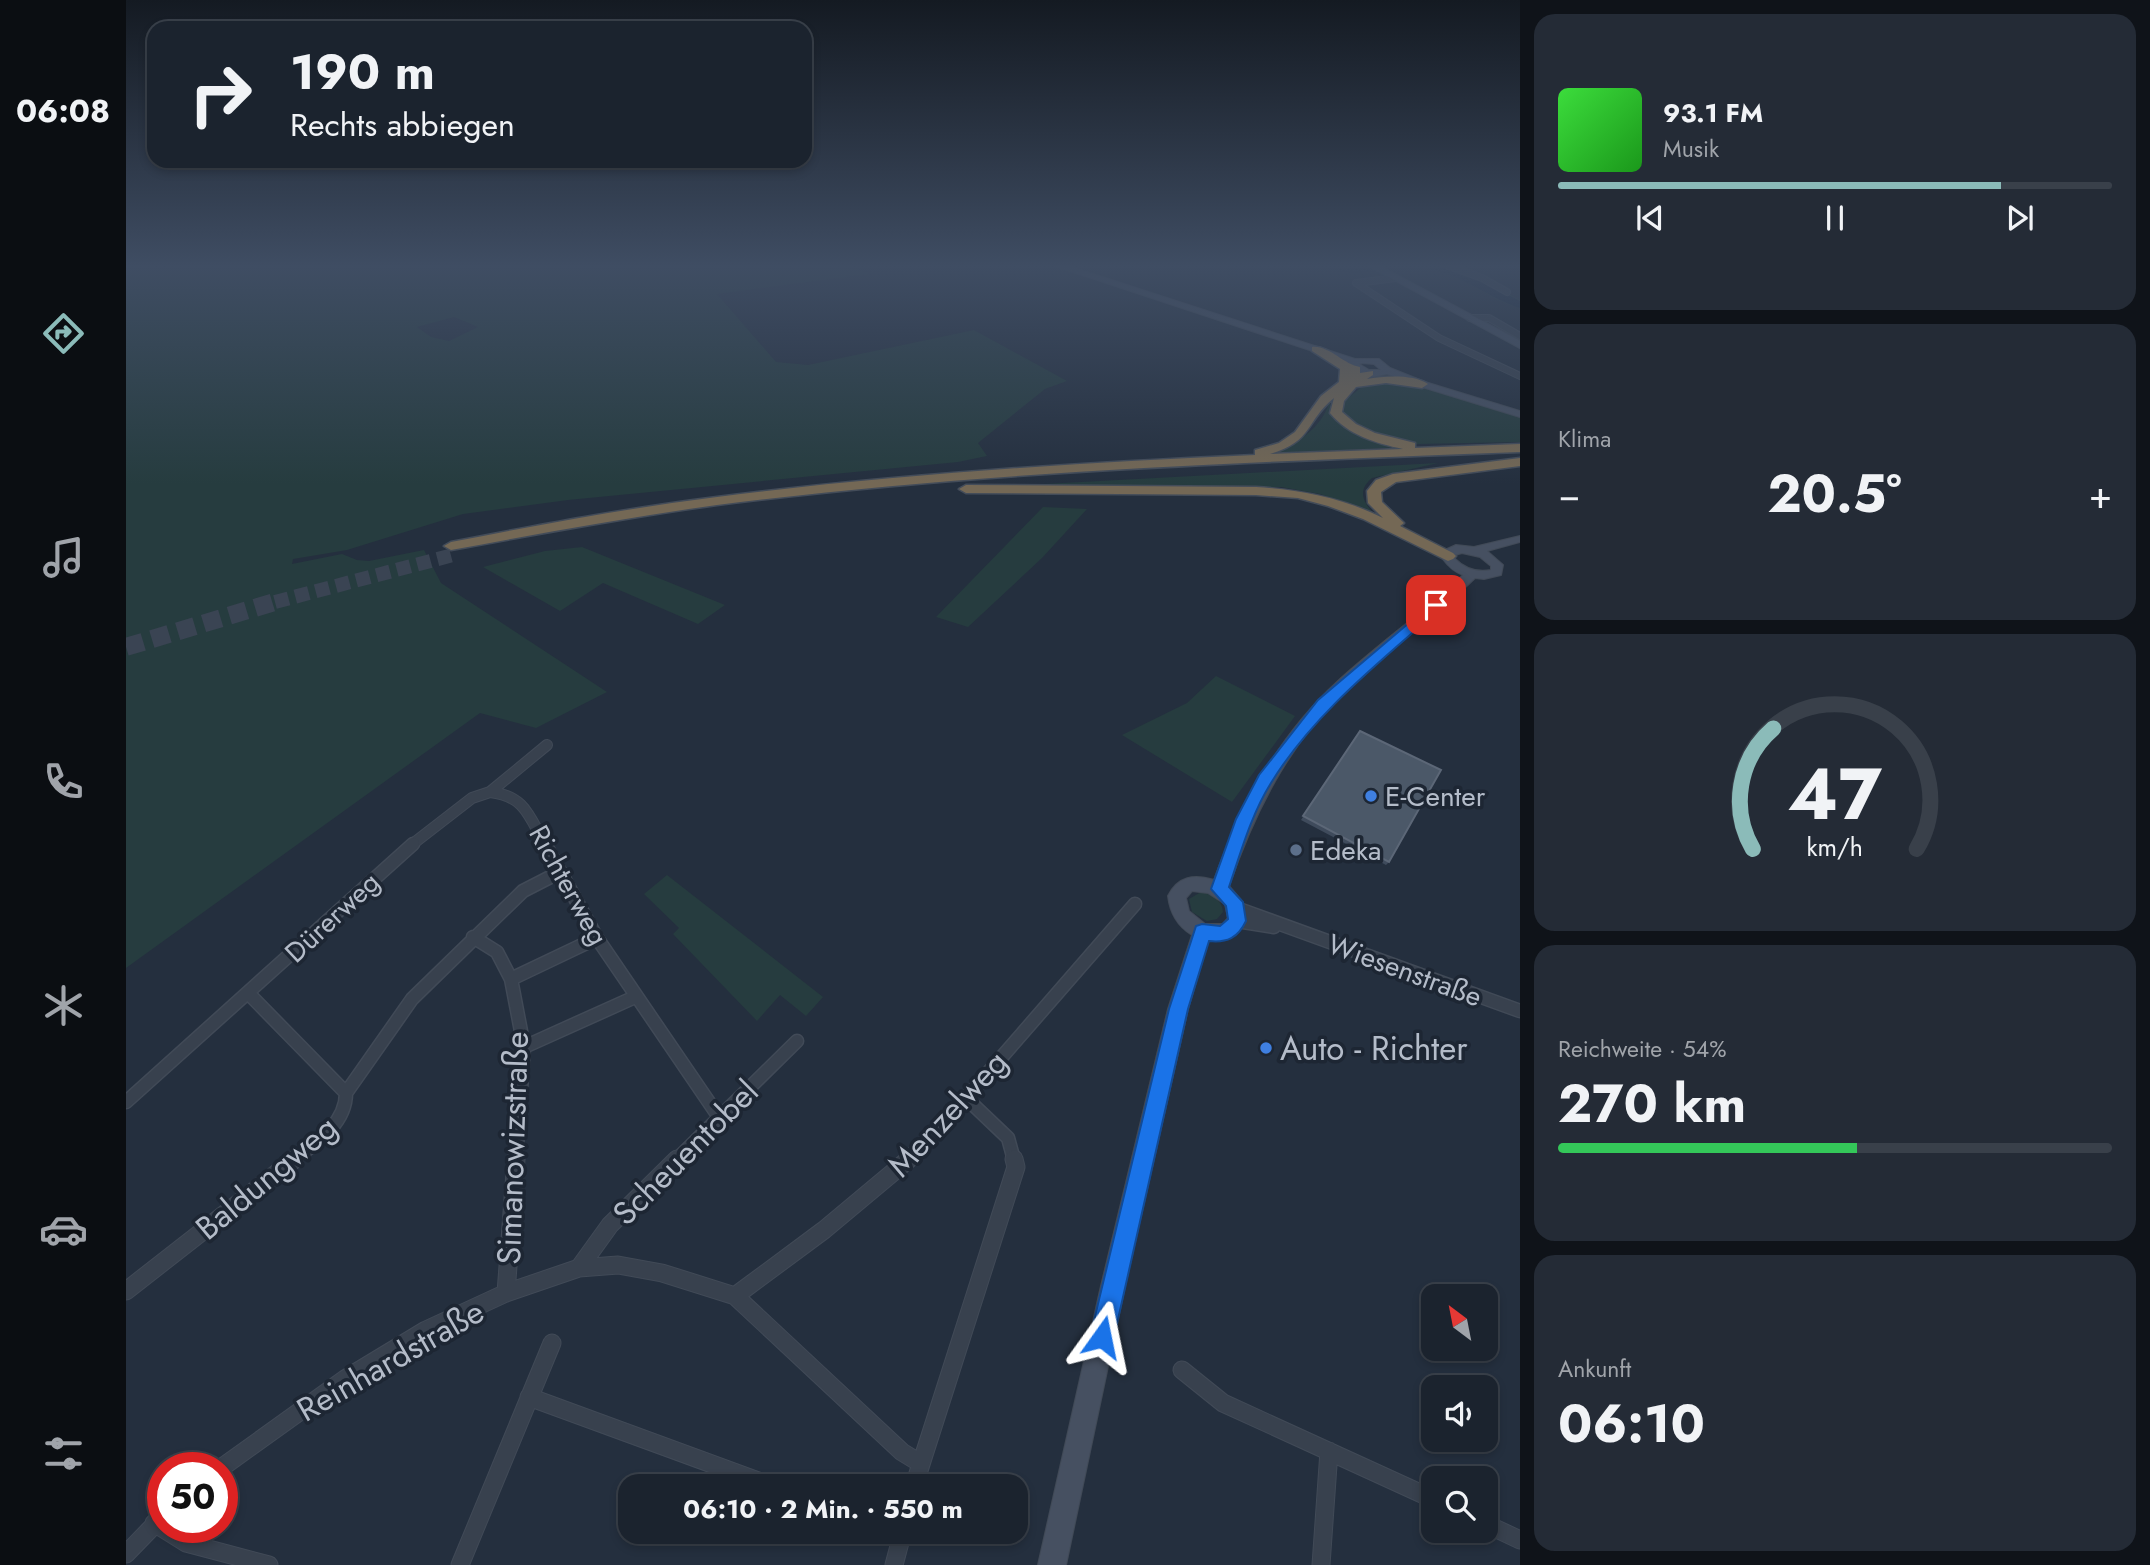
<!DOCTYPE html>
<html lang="de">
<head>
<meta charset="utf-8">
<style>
	:root { --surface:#1b232e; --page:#242b36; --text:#f1f3f6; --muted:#a0a4aa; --line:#39404a; --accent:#8bbbb9 }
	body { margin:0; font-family:Jost,sans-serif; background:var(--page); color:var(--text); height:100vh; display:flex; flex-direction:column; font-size:26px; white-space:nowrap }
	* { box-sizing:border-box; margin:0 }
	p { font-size:23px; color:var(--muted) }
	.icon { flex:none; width:38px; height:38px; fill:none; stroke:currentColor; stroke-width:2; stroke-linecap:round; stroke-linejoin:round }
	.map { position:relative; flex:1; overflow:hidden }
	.sheet { display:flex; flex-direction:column; gap:14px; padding:14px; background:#0f1319; width:630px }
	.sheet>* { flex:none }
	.hud { position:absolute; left:21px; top:21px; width:665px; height:147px; border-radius:21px; box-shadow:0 4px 10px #0003,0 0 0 2px var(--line); background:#1b232e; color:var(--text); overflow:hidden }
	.needle { width:46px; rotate:328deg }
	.fabs { position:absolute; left:1295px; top:1284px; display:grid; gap:14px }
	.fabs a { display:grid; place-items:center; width:77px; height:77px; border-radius:14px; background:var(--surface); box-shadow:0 4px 10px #0003,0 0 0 2px var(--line); font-size:35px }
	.speed { position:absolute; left:21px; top:1452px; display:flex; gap:14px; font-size:35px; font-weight:700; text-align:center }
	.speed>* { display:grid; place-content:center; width:91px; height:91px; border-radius:50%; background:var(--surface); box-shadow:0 4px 10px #0003,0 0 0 2px var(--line); line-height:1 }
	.speed .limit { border:10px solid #d22; background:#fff; color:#111 }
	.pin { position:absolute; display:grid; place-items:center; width:60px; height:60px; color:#fff; margin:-30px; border-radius:14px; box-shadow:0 4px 10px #0006 }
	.me { position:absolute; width:77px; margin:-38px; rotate:12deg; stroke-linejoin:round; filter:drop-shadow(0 0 5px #0008) }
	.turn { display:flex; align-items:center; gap:24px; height:147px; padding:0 28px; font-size:32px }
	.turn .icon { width:91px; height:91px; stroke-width:2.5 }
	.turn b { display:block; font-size:49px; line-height:60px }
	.big { font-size:52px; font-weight:700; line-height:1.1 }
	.sheet .widget { flex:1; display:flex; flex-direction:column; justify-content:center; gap:10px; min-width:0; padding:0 24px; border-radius:21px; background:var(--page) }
	.sheet .dial { align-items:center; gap:0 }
	.dial svg { height:182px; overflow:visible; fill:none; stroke:var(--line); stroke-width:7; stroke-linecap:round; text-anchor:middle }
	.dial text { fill:var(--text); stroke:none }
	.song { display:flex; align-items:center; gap:21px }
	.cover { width:84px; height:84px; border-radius:10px; background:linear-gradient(135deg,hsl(120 70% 55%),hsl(120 70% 35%)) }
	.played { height:7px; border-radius:4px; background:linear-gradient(90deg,var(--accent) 80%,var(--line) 80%) }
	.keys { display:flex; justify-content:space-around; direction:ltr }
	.heat { display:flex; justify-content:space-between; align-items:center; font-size:38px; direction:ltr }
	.charge { height:10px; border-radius:5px; background:linear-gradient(90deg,#34c759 54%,var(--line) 0) }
	.trip { position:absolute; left:492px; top:1474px; width:410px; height:70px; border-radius:21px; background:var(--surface); box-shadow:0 4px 10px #0003,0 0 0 2px var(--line); font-weight:700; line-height:70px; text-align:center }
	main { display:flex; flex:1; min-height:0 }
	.tab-bar { display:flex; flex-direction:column; width:126px; justify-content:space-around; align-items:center; background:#0b0e12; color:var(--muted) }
	.tab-bar .icon { width:49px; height:49px }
	.tab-bar .selected { color:var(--accent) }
	.tab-bar b { font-size:32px; color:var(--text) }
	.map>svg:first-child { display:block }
	.green { fill:#263c3f; fill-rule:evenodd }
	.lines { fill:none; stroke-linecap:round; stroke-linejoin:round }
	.river { fill:#17263c; fill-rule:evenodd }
	.highway-tunnel-far1 { stroke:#3a4453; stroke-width:14; stroke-dasharray:14 7; stroke-linecap:butt }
	.highway-tunnel { stroke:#3a4453; stroke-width:18; stroke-dasharray:18 9; stroke-linecap:butt }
	.street-far3-casing { stroke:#414a57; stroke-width:8 }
	.street-far2-casing { stroke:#414a57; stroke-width:12 }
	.street-far1-casing { stroke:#414a57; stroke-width:15 }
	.street-casing { stroke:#414a57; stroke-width:19 }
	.secondary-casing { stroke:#414a57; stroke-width:2 }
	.highway-casing { stroke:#434c59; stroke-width:3 }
	.street-far3 { stroke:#38414e; stroke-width:6 }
	.street-far2 { stroke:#38414e; stroke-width:10 }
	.street-far1 { stroke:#38414e; stroke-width:12 }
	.street { stroke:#38414e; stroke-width:17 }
	.secondary { fill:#465061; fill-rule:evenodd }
	.highway { fill:#746855; fill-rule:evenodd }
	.wall { fill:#3f4b5c }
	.building { fill:#4b5868; stroke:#5c6777; stroke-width:2 }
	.route { fill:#1a73e8; stroke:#114b97; stroke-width:2 }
	.shop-dot { fill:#3f7fe0; stroke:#1d2633; stroke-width:2.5 }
	.service-dot { fill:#5c6f8a; stroke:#1d2633; stroke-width:2.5 }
	.labels { text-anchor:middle; stroke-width:7; stroke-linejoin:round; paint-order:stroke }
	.poi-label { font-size:28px; fill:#b4bcc9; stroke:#1d2633; text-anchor:start }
	.street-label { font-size:28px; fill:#b4bcc9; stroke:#1d2633 }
	.near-poi-label { font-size:33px; fill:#b4bcc9; stroke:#1d2633; text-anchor:start }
	.near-street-label { font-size:33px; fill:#b4bcc9; stroke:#1d2633 }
</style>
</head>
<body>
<main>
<nav class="tab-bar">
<b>06:08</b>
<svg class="icon selected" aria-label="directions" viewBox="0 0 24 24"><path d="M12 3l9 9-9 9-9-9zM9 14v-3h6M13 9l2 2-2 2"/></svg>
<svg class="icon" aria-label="music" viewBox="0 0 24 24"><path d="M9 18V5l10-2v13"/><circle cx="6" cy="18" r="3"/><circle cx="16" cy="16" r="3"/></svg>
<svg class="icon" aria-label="phone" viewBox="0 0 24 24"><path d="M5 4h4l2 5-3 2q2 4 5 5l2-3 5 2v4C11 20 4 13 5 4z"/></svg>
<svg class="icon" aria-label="climate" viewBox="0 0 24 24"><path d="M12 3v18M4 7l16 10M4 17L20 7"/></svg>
<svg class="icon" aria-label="car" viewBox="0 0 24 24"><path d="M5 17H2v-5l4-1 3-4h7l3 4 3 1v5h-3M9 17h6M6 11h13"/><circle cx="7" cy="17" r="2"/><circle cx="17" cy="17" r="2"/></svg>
<svg class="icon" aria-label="filters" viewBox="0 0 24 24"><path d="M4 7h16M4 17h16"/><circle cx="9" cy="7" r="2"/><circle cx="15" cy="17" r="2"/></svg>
</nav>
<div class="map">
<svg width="1394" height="1565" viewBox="0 0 1394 1565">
	<rect width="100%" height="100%" fill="#242f3e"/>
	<path class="green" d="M 0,264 L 37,267 L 48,264 L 720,264 L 743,274 L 591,294 L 650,362 L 682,365 L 848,330 L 941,381 L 919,389 L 852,443 L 861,456 L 832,462 L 442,500 L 337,514 L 221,550 L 167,559 L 166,564 L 216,554 L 231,560 L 243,561 L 298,550 L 315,583 L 481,692 L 410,728 L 354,713 L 0,968 ZM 328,317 L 352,327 L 323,341 L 305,337 L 291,327 Z
		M 1251,264 L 1319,266 L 1353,278 L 1394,300 L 1394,308 C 1362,300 1338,275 1304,269 C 1288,265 1265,272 1251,264 Z
		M 1243,381 L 1283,384 L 1394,416 L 1394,442 L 1290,444 L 1244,433 L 1215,414 L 1216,403 Z
		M 1204,401 C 1204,426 1256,438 1276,447 L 1139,455 C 1169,444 1193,433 1204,401 Z
		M 1312,463 L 1246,478 C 1232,490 1236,500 1247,513 L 1194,494 L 1155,487 L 899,485 Z
		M 917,507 L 961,509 L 916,558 L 842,627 L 810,617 Z
		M 456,547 L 599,605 L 572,624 L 477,583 L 434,611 L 357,567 L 419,551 Z
		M 1090,676 L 1169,716 L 1106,802 L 996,735 L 1061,703 Z
		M 541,875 L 697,997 L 680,1016 L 654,995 L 631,1021 L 547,934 L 553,928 L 518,894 Z
		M 1075,892 C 1086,894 1096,900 1097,912 L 1091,919 L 1081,921 L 1066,912 L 1063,899 Z"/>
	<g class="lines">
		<path class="river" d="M 1194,264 L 1309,264 L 1337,272 L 1394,301 L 1394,308 C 1361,298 1335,273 1300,269 C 1267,265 1224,282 1194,264 Z"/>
		<path class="highway-tunnel-far1" d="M 149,602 L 327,555"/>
		<path class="highway-tunnel" d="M 0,647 L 155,600"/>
		<g class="street-far3-casing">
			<path id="street-far3" d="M 1318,264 L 1356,278 L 1381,292
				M 1230,283 L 1313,338 L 1394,376
				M 1230,283 L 1270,278
				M 1344,318 L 1363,318 L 1394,336"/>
		</g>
		<g class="street-far2-casing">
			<path id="street-far2" d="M 364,792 C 400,796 403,817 420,846
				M 284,846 L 346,798 L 364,792 L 421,745"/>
		</g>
		<g class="street-far1-casing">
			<path id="street-far1" d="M 419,844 L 471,938 L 593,1117
				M 1110,908 L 1394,1011
				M 1111,921 L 1148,927
				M 347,937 L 371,952 L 385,979 L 398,1047 L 390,1160
				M 385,979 L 471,938
				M 123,994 L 220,1093
				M 398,1047 L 509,997
				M 840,1098 L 882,1138 L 888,1160
				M 0,1102 L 287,844
				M 167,1160 C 190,1143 220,1124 220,1093 L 286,999 L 397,891 L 434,872
				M 550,1160 L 671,1041
				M 781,1160 L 840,1098 L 1009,904"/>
		</g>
		<g class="street-casing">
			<path id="street" d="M 453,1268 L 484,1225 L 551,1159
				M 0,1291 L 169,1159
				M 380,1293 L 390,1159
				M 609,1296 L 698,1230 L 783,1159
				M 1056,1370 L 1097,1403 L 1307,1499
				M 403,1397 L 646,1486
				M 95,1468 L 219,1379 L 300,1330 L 380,1293 L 453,1268 L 492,1265 L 536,1273 L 609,1296 L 776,1452 L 794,1463
				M 788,1486 L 890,1167 L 888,1159
				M 28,1523 L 60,1543 L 143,1565
				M 1360,1524 L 1394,1540
				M 0,1554 L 37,1516
				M 334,1565 L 426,1343
				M 768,1565 L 777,1531
				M 1195,1565 L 1203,1451"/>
		</g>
		<g class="secondary-casing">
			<path id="secondary" d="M 923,264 L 936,264 L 1229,359 L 1253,359 L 1264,368 L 1299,382 L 1394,411 L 1394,417 L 1293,386 L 1261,374 L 1247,377 L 1234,374 L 1223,363 ZM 1236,363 L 1248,364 L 1255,370 L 1243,370 L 1233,364 Z
				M 1239,264 L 1250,264 L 1394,341 L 1394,348 Z
				M 1394,536 L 1394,542 L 1361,551 L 1377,565 L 1375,575 L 1358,579 L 1349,578 C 1308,618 1260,651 1219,690 C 1162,745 1128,813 1103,886 L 1115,900 L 1120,921 C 1112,936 1099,942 1082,941 L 1062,1009 L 999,1286 L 940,1565 L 912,1565 L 975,1286 L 1042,1009 L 1066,935 C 1051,926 1044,913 1042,896 C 1052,876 1068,874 1088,880 C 1115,806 1152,736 1211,682 C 1251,645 1297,613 1337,575 C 1328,572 1322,566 1316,558 L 1319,550 L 1330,545 L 1348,547 ZM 1336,553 L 1354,557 L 1365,566 L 1365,570 C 1350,573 1338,568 1328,558 L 1329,555 ZM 1066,891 L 1082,893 L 1099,904 L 1102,918 L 1097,924 L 1079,924 L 1063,911 L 1060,898 Z"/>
		</g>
		<g class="highway-casing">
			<path id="highway" d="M 1186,347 C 1203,345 1218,365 1234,367 L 1234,373 L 1247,371 L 1247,375 L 1241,379 C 1259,376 1287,374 1302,384 L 1296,388 L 1260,383 L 1230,387 L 1218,401 L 1216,412 L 1230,424 L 1249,433 L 1289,443 L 1289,448 L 1394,444 L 1394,452 C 1126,462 858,471 591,505 C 502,517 413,534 325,550 L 318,546 L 325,542 C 413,525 502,508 591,497 C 769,474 949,463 1129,455 L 1129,450 L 1153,443 L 1169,432 L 1195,396 L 1213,382 L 1214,369 L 1186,351 ZM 1208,398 L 1204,413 C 1222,435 1249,443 1277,449 L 1144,454 C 1188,441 1179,421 1208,398 Z
				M 1394,458 L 1394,466 L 1270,482 L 1255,492 L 1256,502 L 1278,523 L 1274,526 L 1327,553 L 1330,556 L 1327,559 L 1322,561 L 1237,519 L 1202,506 L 1172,498 L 1130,495 L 840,493 L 833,489 L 840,485 L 1130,487 C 1175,490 1217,498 1257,518 L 1242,503 L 1241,491 L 1250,480 L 1267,474 Z"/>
		</g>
		<use href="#street-far3" class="street-far3"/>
		<use href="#street-far2" class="street-far2"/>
		<use href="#street-far1" class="street-far1"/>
		<use href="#street" class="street"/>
		<use href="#secondary" class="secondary"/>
		<use href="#highway" class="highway"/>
	</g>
	<path class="wall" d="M 1234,731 L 1263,862 L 1260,865 L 1175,820 Z"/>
	<path class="building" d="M 1234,731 L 1315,770 L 1263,862 L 1177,816 Z"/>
	<linearGradient id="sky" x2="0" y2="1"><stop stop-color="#141a22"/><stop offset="0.55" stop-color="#3f4d63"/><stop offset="1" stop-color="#3f4d63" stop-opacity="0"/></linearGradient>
	<rect width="1394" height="484" fill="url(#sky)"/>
	<path class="route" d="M 1310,600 L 1315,602 L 1315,608 C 1254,662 1188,713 1145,783 C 1125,815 1115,852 1103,887 L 1117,902 L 1120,921 C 1112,938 1101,943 1083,941 L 1062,1009 L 988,1337 L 984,1345 L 976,1349 L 967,1345 L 964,1337 L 1043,1009 L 1070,926 L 1076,924 L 1094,926 L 1102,919 L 1100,906 L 1085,889 L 1110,819 L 1133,775 L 1192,700 Z"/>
	<g class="shop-dot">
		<circle cx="1245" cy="796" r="7"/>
		<circle cx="1140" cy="1048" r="7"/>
	</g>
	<circle class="service-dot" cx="1170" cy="850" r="7"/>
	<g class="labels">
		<g class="poi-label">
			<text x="1259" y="806">E-Center</text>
			<text x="1184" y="860">Edeka</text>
		</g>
		<g class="street-label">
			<text transform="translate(443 885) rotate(61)" y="10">Richterweg</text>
			<text transform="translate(206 917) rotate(-43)" y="10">Dürerweg</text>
			<text transform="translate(1279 970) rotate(20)" y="10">Wiesenstraße</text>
		</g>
		<g class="near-poi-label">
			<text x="1154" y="1060">Auto - Richter</text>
		</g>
		<g class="near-street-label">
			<text transform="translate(821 1113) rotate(-47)" y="12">Menzelweg</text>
			<text transform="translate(386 1148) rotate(-88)" y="12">Simanowizstraße</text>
			<text transform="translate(559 1152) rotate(-45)" y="12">Scheuentobel</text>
			<text transform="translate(140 1177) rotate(-40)" y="12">Baldungweg</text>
			<text transform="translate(264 1360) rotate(-30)" y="12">Reinhardstraße</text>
		</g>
	</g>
</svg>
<div class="fabs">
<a><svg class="needle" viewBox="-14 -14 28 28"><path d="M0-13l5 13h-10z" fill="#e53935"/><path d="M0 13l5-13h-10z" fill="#a0a4aa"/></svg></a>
<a><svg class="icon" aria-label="sound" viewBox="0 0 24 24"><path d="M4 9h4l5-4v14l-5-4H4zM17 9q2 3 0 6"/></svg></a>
<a><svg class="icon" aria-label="search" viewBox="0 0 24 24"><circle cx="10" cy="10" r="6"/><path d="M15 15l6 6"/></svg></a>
</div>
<div class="speed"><div class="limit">50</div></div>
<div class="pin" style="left:1310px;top:605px;background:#d93025"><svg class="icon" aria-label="arrive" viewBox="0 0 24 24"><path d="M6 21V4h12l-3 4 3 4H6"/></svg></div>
<svg class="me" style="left:976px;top:1337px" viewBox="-20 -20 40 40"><path d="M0-17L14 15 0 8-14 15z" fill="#1a73e8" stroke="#fff" stroke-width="4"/></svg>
<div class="trip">06:10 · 2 Min. · 550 m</div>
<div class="hud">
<div class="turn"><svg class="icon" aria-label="right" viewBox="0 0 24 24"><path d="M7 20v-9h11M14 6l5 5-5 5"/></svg><div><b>190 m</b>Rechts abbiegen</div></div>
</div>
</div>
<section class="sheet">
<div class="widget">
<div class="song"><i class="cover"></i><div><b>93.1 FM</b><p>Musik</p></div></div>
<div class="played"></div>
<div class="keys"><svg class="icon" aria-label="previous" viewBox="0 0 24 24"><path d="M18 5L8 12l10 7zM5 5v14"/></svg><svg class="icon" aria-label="pause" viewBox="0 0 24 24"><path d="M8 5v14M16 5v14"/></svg><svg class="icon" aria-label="next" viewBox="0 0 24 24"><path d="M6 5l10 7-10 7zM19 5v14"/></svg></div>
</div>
<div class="widget"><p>Klima</p>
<div class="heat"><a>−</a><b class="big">20.5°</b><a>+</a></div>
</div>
<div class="widget dial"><svg viewBox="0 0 100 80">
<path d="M14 69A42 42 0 1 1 86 69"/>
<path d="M14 69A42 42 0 0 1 23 16" stroke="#8bbbb9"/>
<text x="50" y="56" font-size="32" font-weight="700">47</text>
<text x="50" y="72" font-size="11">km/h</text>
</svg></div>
<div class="widget"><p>Reichweite · 54%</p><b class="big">270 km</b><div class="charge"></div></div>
<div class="widget"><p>Ankunft</p><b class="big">06:10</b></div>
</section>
</main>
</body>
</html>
